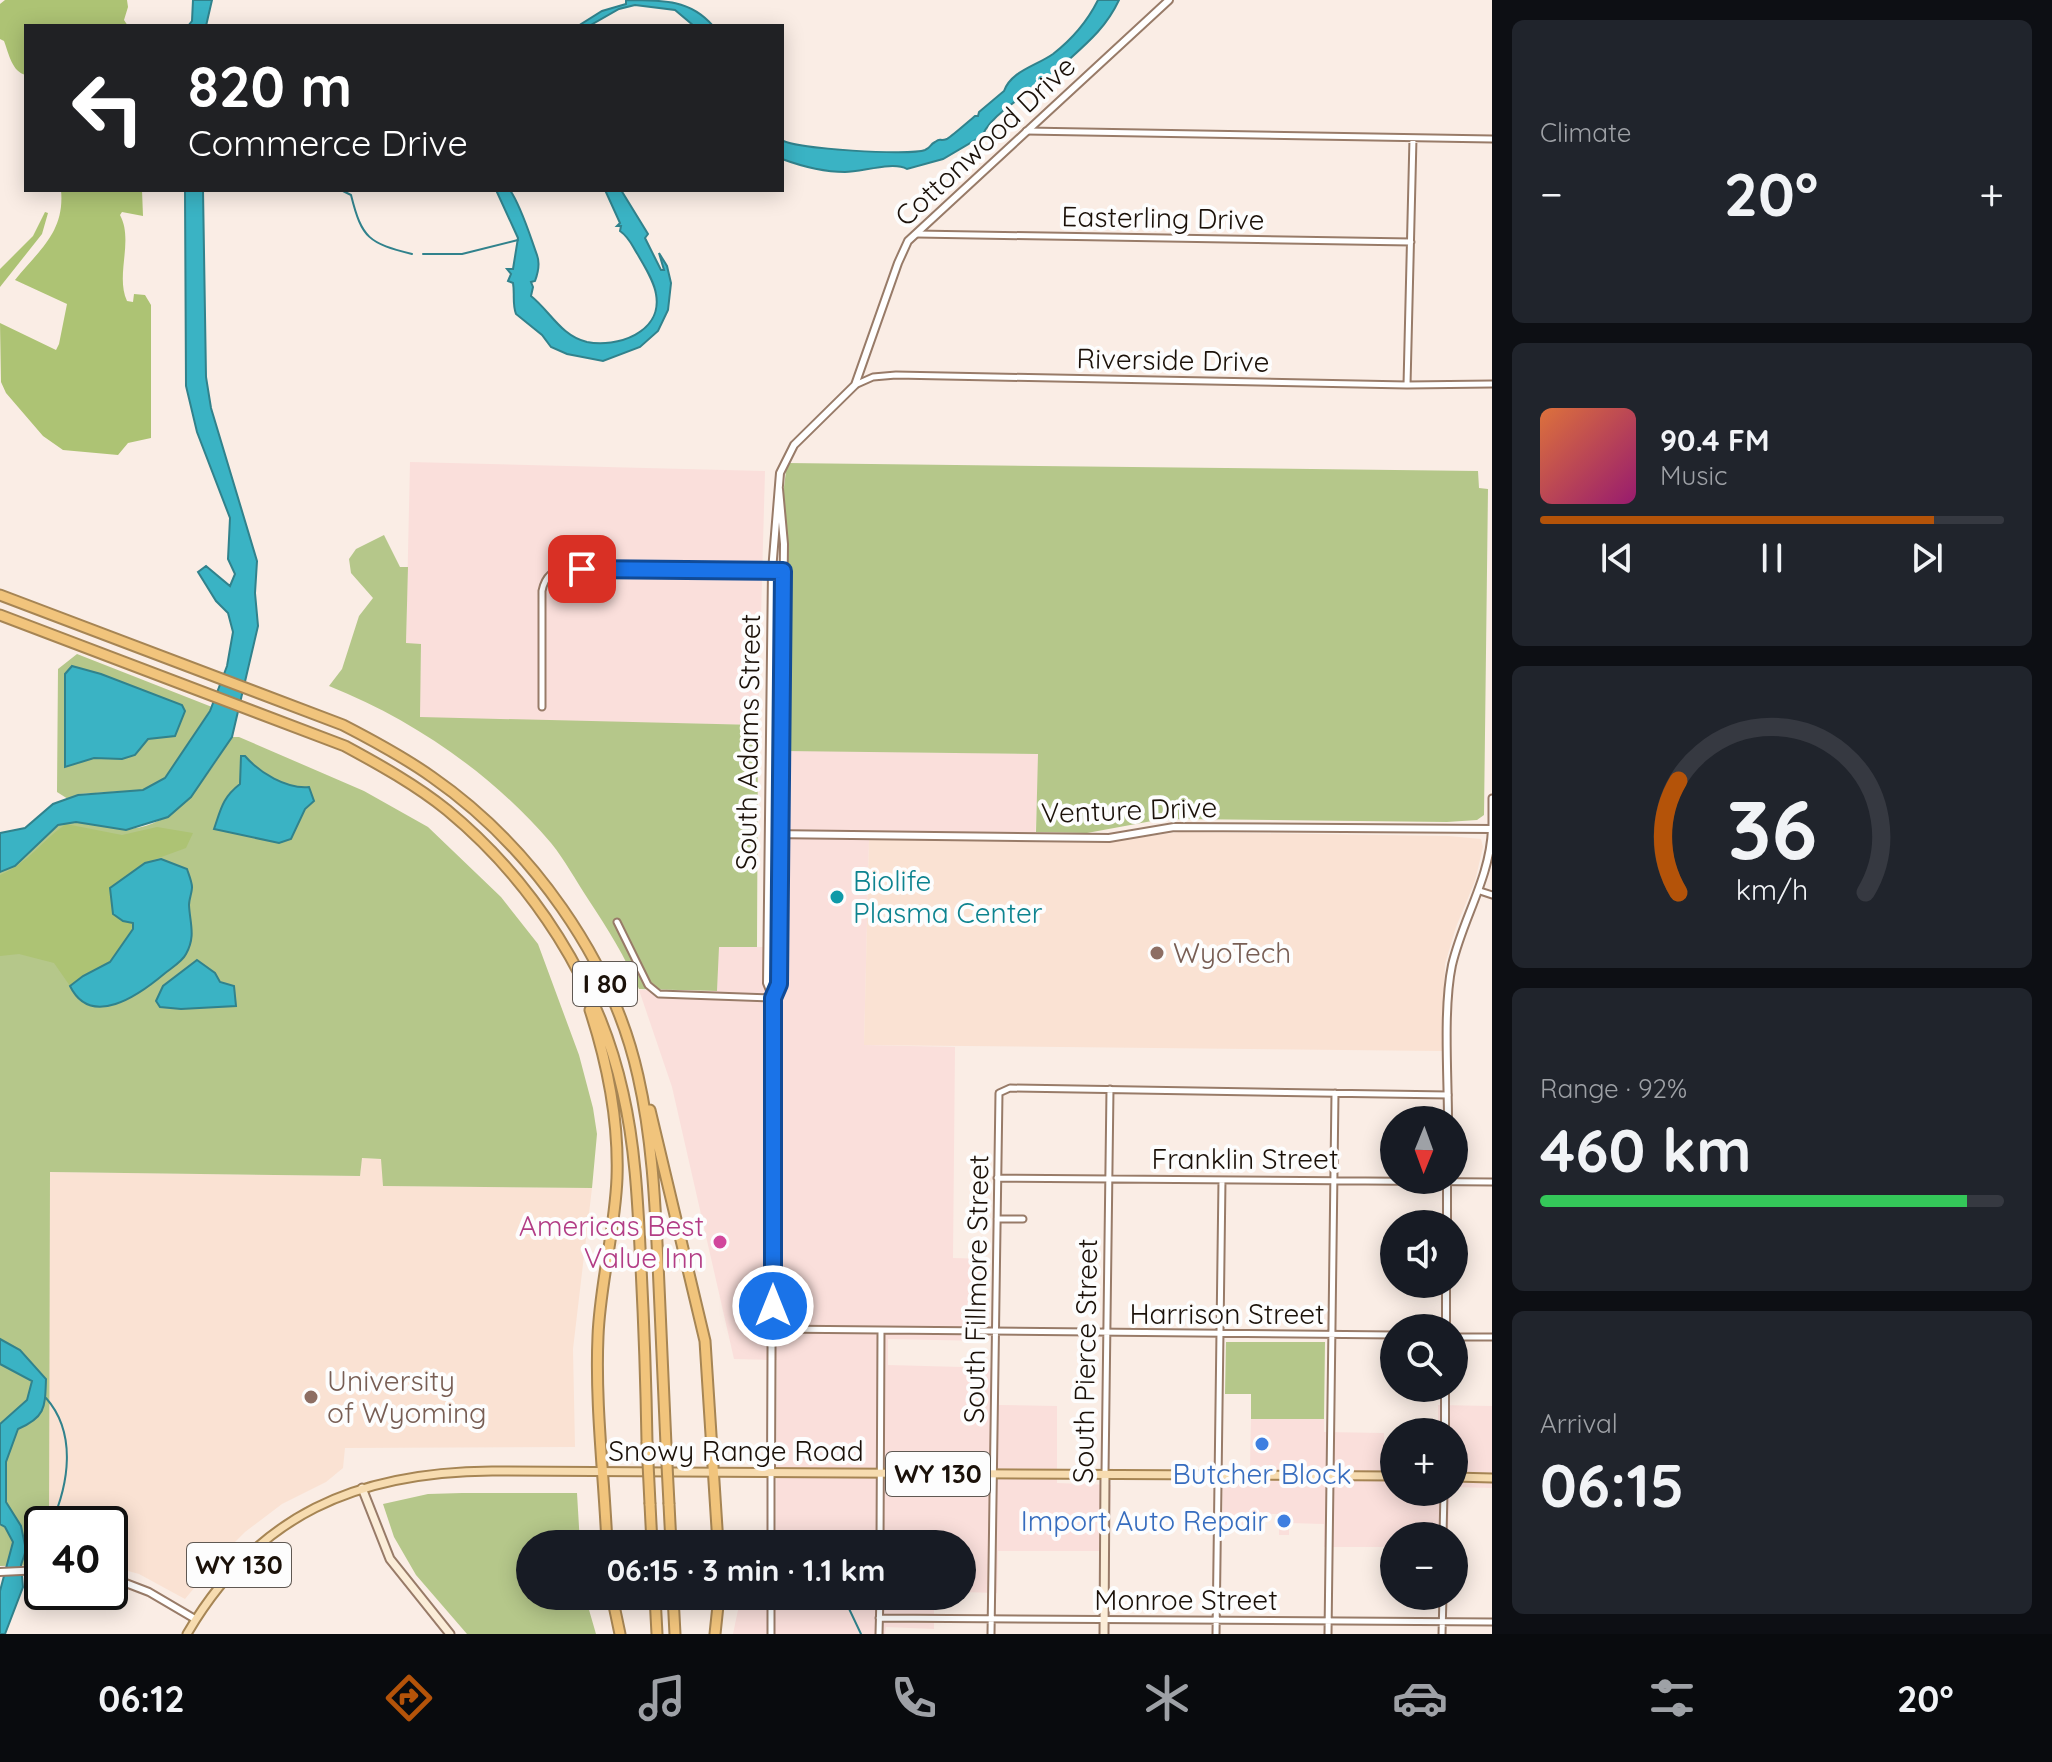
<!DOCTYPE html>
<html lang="en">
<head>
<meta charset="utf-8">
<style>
	:root { --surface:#171b24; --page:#20242c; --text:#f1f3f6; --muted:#9ea1a6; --line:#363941; --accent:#b45309 }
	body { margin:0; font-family:Quicksand,sans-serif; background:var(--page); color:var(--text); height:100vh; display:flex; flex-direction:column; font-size:30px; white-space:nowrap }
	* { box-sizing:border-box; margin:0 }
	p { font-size:26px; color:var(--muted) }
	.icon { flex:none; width:44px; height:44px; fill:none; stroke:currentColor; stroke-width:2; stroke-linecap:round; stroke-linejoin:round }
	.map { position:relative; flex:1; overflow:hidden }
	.details { display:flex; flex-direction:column; gap:20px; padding:20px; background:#0d0f14; width:560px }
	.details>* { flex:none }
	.banner { position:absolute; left:24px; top:24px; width:760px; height:168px; border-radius:0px; box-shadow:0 4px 20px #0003; background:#202124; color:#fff; overflow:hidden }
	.needle { width:52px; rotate:181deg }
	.fabs { position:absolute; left:1380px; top:1106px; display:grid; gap:16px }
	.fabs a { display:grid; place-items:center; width:88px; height:88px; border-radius:50%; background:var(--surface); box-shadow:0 4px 20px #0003; font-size:40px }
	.speed { position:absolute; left:24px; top:1506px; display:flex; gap:16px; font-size:40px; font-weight:700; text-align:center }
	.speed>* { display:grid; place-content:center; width:104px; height:104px; border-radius:50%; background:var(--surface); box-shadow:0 4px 20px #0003; line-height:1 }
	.speed .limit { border:4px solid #111; border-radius:12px; background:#fff; color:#111 }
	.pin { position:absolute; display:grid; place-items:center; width:68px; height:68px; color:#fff; margin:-34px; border-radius:16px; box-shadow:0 4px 12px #0006 }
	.me { position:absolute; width:88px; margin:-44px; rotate:0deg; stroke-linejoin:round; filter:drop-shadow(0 0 6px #0008) }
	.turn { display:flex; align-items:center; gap:28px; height:168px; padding:0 32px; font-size:36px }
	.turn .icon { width:104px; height:104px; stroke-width:2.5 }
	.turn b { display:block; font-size:56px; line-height:68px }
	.big { font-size:60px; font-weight:700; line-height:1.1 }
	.details .widget { flex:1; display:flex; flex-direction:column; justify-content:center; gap:12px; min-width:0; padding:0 28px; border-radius:12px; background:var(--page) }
	.details .dial { align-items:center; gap:0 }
	.dial svg { height:208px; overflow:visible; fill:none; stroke:var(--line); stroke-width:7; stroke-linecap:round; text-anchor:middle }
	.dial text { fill:var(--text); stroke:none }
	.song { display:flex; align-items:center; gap:24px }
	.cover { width:96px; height:96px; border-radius:12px; background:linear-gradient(135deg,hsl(20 70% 55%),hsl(320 70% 35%)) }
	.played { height:8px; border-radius:4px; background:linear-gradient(90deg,var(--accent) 85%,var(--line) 85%) }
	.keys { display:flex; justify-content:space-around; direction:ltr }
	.heat { display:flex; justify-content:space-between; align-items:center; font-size:44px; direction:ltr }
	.charge { height:12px; border-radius:6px; background:linear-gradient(90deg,#34c759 92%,var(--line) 0) }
	.trip { position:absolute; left:516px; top:1530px; width:460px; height:80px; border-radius:40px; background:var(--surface); box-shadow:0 4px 20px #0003; font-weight:700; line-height:80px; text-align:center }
	.tab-bar { display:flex; height:128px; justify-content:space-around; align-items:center; background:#090b0e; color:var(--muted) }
	.tab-bar .icon { width:56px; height:56px }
	.tab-bar .active { color:var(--accent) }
	.tab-bar b { font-size:36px; color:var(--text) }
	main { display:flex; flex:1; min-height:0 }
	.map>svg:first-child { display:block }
	.commercial { fill:#fadfdb }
	.built { fill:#fae2d3 }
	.green { fill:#b5c78a }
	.forest { fill:#adc374 }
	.water { fill:#3ab3c4; stroke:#31828c; stroke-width:2 }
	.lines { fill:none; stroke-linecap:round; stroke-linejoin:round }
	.stream { stroke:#31828c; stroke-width:2 }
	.minor-casing { stroke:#987b68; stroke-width:9 }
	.tertiary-casing { stroke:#987b68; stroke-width:10 }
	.secondary-casing { stroke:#987b68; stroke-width:11 }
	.primary-casing { stroke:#a68554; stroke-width:11 }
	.motorway-casing { stroke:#a68554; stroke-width:13 }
	.minor { stroke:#fff; stroke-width:5 }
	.tertiary { stroke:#fff; stroke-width:6 }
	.secondary { stroke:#fbedd8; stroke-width:7 }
	.primary { stroke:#f7dcb0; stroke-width:7 }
	.motorway { stroke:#f1c47c; stroke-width:9 }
	.motorway-bridge-casing { stroke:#a68554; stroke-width:13; stroke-linecap:butt }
	.motorway-bridge { stroke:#f1c47c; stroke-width:9 }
	.route-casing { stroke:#114b97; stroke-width:20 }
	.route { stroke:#1a73e8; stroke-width:14 }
	.culture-dot { fill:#0f9aa8; stroke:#fdfdfd; stroke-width:3 }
	.education-dot { fill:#8d6e63; stroke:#fdfdfd; stroke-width:3 }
	.hotel-dot { fill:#d1479c; stroke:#fdfdfd; stroke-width:3 }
	.shop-dot { fill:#3f7fe0; stroke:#fdfdfd; stroke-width:3 }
	.labels { text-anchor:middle; stroke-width:8; stroke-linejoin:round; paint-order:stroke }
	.shield { fill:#fdfdfd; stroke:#5f5852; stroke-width:2 }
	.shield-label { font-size:26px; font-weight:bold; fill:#1b1109 }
	.street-label { font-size:28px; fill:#1b1109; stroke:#fdfdfd }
	.culture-label { font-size:28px; fill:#0d838f; stroke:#fdfdfd; text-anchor:start }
	.education-label { font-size:28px; fill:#785e54; stroke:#fdfdfd; text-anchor:start }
	.hotel-label { font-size:28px; fill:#b23c85; stroke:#fdfdfd; text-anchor:end }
	.shop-label { font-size:28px; fill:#366cbe; stroke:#fdfdfd }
</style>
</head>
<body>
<main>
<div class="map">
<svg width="1492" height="1634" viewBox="0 0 1492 1634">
	<rect width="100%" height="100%" fill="#faede5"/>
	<path class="commercial" d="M 410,462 L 765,471 L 758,725 L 419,718 L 421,645 L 406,644 Z
		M 767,750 L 1039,754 L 1035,842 L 869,840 L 864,1045 L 955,1047 L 953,1258 L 988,1259 L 985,1341 L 888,1339 L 888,1365 L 999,1368 L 999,1405 L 1057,1406 L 1057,1483 L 1111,1485 L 1109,1551 L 998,1551 L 997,1593 L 962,1592 L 962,1544 L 776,1544 L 777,1360 L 734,1359 L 672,1087 L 639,990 L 717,991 L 718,947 L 766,947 Z
		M 1438,1405 L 1492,1406 L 1492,1488 L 1454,1487 L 1454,1432 L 1438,1432 Z
		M 1251,1419 L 1324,1419 L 1324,1432 L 1384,1433 L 1384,1468 L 1394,1469 L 1394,1492 L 1450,1492 L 1448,1536 L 1394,1536 L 1394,1547 L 1324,1547 L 1324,1524 L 1289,1523 L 1289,1535 L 1279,1535 L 1279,1514 L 1265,1514 L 1265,1525 L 1223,1525 L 1222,1469 L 1250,1468 Z
		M 741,1596 L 934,1596 L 934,1629 L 886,1627 L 885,1634 L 733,1634 Z"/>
	<path class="built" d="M 1179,832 L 1449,836 L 1481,839 L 1483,847 L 1475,881 L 1456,927 L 1445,964 L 1442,1051 L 864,1045 L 869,840 L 1107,842 Z
		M 361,1158 L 382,1159 L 384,1186 L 592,1188 L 573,1349 L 575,1447 L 345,1448 L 343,1468 L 326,1482 L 282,1504 L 245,1532 L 218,1559 L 185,1599 L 139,1574 L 110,1566 L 110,1524 L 49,1524 L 49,1172 L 360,1176 Z"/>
	<path class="green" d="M 787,463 L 1478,471 L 1479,488 L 1488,489 L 1484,815 L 1477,820 L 1447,822 L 1182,819 L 1152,821 L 1087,833 L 1036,832 L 1038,754 L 784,751 L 787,544 L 783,495 Z
		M 384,535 L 400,567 L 408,567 L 406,643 L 421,644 L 420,717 L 758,725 L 757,947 L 719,947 L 717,991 L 639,989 C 625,957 608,929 588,899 C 576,881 565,860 551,843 C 492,774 414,720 329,686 L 342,669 L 359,616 L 373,598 L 351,573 L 349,559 L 356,549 Z
		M 77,654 L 212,707 L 165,778 L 143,790 L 79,794 L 68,799 L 57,792 L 58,669 Z
		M 232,737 L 239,737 L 364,791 L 428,827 L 501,897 L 538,944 L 579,1055 L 593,1108 L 597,1134 L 592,1188 L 383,1186 L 381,1159 L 362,1158 L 360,1176 L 50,1172 L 49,1524 L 42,1524 L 42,1565 L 0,1566 L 0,872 C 26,861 37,835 57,826 C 74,818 95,826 112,828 C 172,837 204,780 232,737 Z
		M 1226,1342 L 1325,1342 L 1324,1419 L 1251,1419 L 1251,1394 L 1225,1394 Z
		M 462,1493 L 577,1493 L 580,1544 L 530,1544 L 530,1596 L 585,1596 L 596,1634 L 467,1634 L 416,1575 L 394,1537 L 383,1504 L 428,1494 Z"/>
	<path class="forest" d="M 5,0 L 127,0 L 128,7 L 124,20 L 128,26 L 26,26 L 26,75 C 12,72 9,54 4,41 L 0,39 L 0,4 Z
		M 61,190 L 142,190 L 143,216 L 122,212 L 120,215 C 134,241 115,275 127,301 L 133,302 L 134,294 L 145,295 L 151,305 L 151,438 L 128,443 L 118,455 L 63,450 L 43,436 L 6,393 L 1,382 L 0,323 L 56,350 L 59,344 L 67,304 L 15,280 C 39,250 65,232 61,190 Z
		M 45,212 L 48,213 L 42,234 L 0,287 L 0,269 L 33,236 Z
		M 66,824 L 122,835 L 157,827 L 193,833 L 186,848 L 145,863 L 123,921 L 133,923 L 133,929 L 110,962 L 83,976 L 70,986 L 54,963 L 19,954 L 0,956 L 0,875 C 30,862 40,842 66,824 Z"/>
	<path class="water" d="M 193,0 L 212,0 L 206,26 L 188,26 L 192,21 Z
		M 626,0 C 664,0 691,0 713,26 L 694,26 L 675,10 L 635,5 L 619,9 L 589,26 L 578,26 L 602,11 L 626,4 Z
		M 1098,0 L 1119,0 C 1106,28 1086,44 1064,64 C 1058,70 1053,76 1046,81 C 1028,93 991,114 982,136 L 943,159 L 907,169 C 893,161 862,172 845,172 C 823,172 801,166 782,159 L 782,140 C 794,149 910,156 925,150 C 932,147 929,145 935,142 C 942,137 938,142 947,139 C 952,136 969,121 975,116 L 978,116 L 979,112 L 1004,91 C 1011,71 1036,66 1053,54 C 1071,40 1088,20 1098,0 Z
		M 185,190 L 203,190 L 206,377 L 211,408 L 257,561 L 255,593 L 258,626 L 232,737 L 191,797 L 168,817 L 126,830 L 76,822 L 58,825 L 15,866 L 0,872 L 0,833 L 25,828 L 53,804 L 78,795 L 143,790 L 165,778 L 210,711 L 227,666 L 233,632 L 228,613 L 216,601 L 198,572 L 206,566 L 230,586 L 235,574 L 228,559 L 230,518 L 197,432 L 186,386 Z
		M 496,190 L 510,190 C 522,208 530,236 537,255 C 540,263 538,273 535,281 L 531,282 L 533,287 L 531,296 C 550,311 561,336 587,342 C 616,348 663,333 656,294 C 654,281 645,267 638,255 C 632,246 630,238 620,231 L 621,226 L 617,226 L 620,223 L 605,190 L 621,190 L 648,234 L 645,238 L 661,270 L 664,270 L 659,253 L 667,266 L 671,283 L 668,310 L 658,331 L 640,347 L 603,361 L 567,354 L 551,347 L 542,335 L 516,314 C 512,303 515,294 513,283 L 508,281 L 511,274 L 507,269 L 513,269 L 518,238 Z
		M 72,666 L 101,674 L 182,705 L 185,711 L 175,736 L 148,739 L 135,755 L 122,759 L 94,758 L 65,767 L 65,674 Z
		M 241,756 L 245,756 C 260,773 286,789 309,787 L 314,801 L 305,809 L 291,839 L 279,843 L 214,829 C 221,809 222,798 240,784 Z
		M 161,859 L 187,869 C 189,875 192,882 192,887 C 192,893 189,899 189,905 C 190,924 196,936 186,954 C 182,962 171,968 164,974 C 139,995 91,1029 70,986 L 83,976 L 110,962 L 133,929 L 133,923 L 123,921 L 113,914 L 110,888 L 145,863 Z
		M 197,960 L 215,973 L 220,982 L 234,986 L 236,1006 L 181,1009 L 160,1007 L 156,1001 L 163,986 Z
		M 0,1339 L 20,1350 L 46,1379 C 45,1407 46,1417 18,1429 L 6,1462 L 6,1502 L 21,1526 L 26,1550 L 21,1565 L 23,1587 L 5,1634 L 0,1634 L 0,1591 L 13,1542 L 5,1527 L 0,1524 L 0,1424 L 27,1400 L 32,1381 L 0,1364 Z"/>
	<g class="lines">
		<path class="stream" d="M 341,190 L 351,195 C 362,239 369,243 412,254
			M 423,254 L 462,254 L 518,240
			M 46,1398 C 77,1433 69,1484 51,1524
			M 25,1547 L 42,1539
			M 843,1596 L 861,1634"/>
		<g class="minor-casing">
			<path id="minor" d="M 1026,131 L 1492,139
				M 917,234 L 1411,242
				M 855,385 L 873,377 L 896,375 L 1407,385 L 1492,384
				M 1407,385 L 1413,138
				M 542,707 L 542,591 C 545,576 553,569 568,569 L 783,571
				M 1492,829 L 1492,798
				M 1480,891 L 1492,895
				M 617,922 L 648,985 L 659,994 L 773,998
				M 997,1178 L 1492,1182
				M 997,1219 L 1023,1219
				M 773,1329 L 1394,1335
				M 1454,1337 L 1492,1337
				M 771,1473 L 771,1544
				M 1105,1474 L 1110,1089
				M 1443,1536 L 1444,1492
				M 880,1544 L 881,1330
				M 879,1618 L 1492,1622
				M 771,1634 L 771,1596
				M 879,1634 L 880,1596
				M 991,1634 L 999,1093 L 1010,1088 L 1448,1095
				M 1216,1634 L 1222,1180
				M 1328,1634 L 1335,1093
				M 1442,1634 L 1443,1596"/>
		</g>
		<g class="tertiary-casing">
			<path id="tertiary" d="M 769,834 L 1109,838 L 1174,827 L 1492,829 C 1490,878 1463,918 1452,965 C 1443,1008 1448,1075 1448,1120
				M 773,998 L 767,983 L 772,571 L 780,473 L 794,445 L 855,385 L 898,263 L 908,241 L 1169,0
				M 1447,1224 L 1447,1180
				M 1446,1328 L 1446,1284
				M 1445,1432 L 1445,1388
				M 771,1473 L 773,998 L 779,984 L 784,544 L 779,489
				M 0,1572 L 42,1570
				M 110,1577 L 149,1592 L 195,1619"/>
		</g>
		<g class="secondary-casing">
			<path id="secondary" d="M 362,1488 L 390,1559 L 450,1634
				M 1104,1634 L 1105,1474"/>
		</g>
		<g class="primary-casing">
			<path id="primary" d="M 1454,1477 L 1492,1478
				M 187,1634 C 257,1514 357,1472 492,1471 L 1394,1476"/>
		</g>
		<g class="motorway-casing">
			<path id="motorway" d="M 0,595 L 343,725 C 374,741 404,757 432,777 C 530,845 612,959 638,1076 C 652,1137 655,1200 658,1263 C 661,1323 663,1384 666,1445
				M 0,615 L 345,746 C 380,765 416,785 447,810 C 533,881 599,983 623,1093 C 636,1150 638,1208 641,1267 C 644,1325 646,1384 647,1442
				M 590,1010 C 608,1065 619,1119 617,1178 C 615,1231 600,1283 598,1336 C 595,1405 604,1475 607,1544
				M 650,1110 L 705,1341 L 718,1544
				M 650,1504 L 652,1544
				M 669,1504 L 671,1544
				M 612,1596 L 620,1634
				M 655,1596 L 657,1634
				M 673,1596 L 675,1634
				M 715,1634 L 719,1596"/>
		</g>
		<use href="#minor" class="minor"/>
		<use href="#tertiary" class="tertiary"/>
		<use href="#secondary" class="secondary"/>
		<use href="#primary" class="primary"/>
		<use href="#motorway" class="motorway"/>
		<g class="motorway-bridge-casing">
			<path id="motorway-bridge" d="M 647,1442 L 650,1504
				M 666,1445 L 669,1504"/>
		</g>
		<use href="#motorway-bridge" class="motorway-bridge"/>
	</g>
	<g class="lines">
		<g class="route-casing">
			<path id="route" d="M 582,569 L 783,571 L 779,984 L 773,998 L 773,1306"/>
		</g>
		<use href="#route" class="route"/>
	</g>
	<circle class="culture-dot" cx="837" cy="897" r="8"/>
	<g class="education-dot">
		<circle cx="1157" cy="953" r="8"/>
		<circle cx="311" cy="1397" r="8"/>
	</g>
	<circle class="hotel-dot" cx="720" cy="1242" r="8"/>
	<g class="shop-dot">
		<circle cx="1262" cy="1444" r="8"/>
		<circle cx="1284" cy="1521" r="8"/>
	</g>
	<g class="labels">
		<g class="shield">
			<rect x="573" y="962" width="64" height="44" rx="6"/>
			<rect x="886" y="1452" width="104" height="44" rx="6"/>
			<rect x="187" y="1543" width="104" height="44" rx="6"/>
		</g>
		<g class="shield-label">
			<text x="605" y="993">I 80</text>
			<text x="938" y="1483">WY 130</text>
			<text x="239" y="1574">WY 130</text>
		</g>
		<g class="street-label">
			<text transform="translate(985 141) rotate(-43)" y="10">Cottonwood Drive</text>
			<text transform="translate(1163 218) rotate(1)" y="10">Easterling Drive</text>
			<text transform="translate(1173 360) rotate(1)" y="10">Riverside Drive</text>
			<text transform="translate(748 742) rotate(-89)" y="10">South Adams Street</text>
			<text transform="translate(1129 810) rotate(-2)" y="10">Venture Drive</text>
			<text x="1245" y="1169">Franklin Street</text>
			<text transform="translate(976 1289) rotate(-89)" y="10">South Fillmore Street</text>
			<text x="1227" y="1324">Harrison Street</text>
			<text transform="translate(1085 1361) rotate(-89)" y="10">South Pierce Street</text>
			<text x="736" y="1461">Snowy Range Road</text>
			<text x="1186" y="1610">Monroe Street</text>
		</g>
		<g class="culture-label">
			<text x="853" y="891">Biolife<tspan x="853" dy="32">Plasma Center</tspan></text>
		</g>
		<g class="education-label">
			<text x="1173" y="963">WyoTech</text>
			<text x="327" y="1391">University<tspan x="327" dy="32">of Wyoming</tspan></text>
		</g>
		<g class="hotel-label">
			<text x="704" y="1236">Americas Best<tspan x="704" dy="32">Value Inn</tspan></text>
		</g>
		<g class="shop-label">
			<text x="1262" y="1484">Butcher Block</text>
			<text x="1268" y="1531" text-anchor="end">Import Auto Repair</text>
		</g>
	</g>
</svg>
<div class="fabs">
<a><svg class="needle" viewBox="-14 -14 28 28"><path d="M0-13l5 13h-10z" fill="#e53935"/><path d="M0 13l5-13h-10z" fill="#9ea1a6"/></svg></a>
<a><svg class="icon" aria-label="sound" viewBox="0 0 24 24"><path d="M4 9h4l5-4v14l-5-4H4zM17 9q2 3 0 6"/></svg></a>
<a><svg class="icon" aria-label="search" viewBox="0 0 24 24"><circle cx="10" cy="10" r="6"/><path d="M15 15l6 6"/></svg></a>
<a>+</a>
<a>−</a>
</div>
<div class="speed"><div class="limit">40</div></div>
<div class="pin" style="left:582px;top:569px;background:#d93025"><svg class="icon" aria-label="arrive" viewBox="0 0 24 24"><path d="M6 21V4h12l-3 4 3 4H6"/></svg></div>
<svg class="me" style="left:773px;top:1306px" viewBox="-20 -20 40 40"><circle r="17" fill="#1a73e8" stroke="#fff" stroke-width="3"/><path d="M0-11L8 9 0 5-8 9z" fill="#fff"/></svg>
<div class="trip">06:15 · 3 min · 1.1 km</div>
<div class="banner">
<div class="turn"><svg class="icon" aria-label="left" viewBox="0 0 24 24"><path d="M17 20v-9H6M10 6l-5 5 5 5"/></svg><div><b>820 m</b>Commerce Drive</div></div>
</div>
</div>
<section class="details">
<div class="widget"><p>Climate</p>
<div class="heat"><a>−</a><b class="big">20°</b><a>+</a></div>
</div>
<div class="widget">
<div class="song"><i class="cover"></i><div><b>90.4 FM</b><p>Music</p></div></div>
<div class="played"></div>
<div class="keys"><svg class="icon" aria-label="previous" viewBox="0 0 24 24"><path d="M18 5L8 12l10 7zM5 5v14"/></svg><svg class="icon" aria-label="pause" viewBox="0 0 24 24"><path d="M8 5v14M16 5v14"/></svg><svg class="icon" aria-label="next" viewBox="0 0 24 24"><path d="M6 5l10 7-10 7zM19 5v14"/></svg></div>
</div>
<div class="widget dial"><svg viewBox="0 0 100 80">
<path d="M14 69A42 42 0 1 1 86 69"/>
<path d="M14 69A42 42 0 0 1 14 26" stroke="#b45309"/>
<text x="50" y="56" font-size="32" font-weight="700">36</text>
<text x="50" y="72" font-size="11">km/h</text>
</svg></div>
<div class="widget"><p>Range · 92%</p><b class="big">460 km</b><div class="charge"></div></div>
<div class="widget"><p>Arrival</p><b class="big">06:15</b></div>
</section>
</main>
<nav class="tab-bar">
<b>06:12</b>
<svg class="icon active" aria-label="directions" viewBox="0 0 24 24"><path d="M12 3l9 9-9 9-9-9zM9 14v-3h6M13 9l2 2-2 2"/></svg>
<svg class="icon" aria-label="music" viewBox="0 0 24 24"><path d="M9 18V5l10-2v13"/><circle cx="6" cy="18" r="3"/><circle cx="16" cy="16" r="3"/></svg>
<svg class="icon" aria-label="phone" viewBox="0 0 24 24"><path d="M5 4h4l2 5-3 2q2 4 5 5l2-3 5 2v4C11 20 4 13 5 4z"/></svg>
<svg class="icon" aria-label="climate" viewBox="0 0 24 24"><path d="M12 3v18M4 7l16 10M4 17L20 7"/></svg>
<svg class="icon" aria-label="car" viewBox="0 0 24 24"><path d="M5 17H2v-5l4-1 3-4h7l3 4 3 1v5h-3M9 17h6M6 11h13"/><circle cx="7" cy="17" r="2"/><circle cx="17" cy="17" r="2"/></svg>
<svg class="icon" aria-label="filters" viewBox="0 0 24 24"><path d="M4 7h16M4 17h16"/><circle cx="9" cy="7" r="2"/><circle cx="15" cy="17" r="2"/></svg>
<b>20°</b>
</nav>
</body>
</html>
